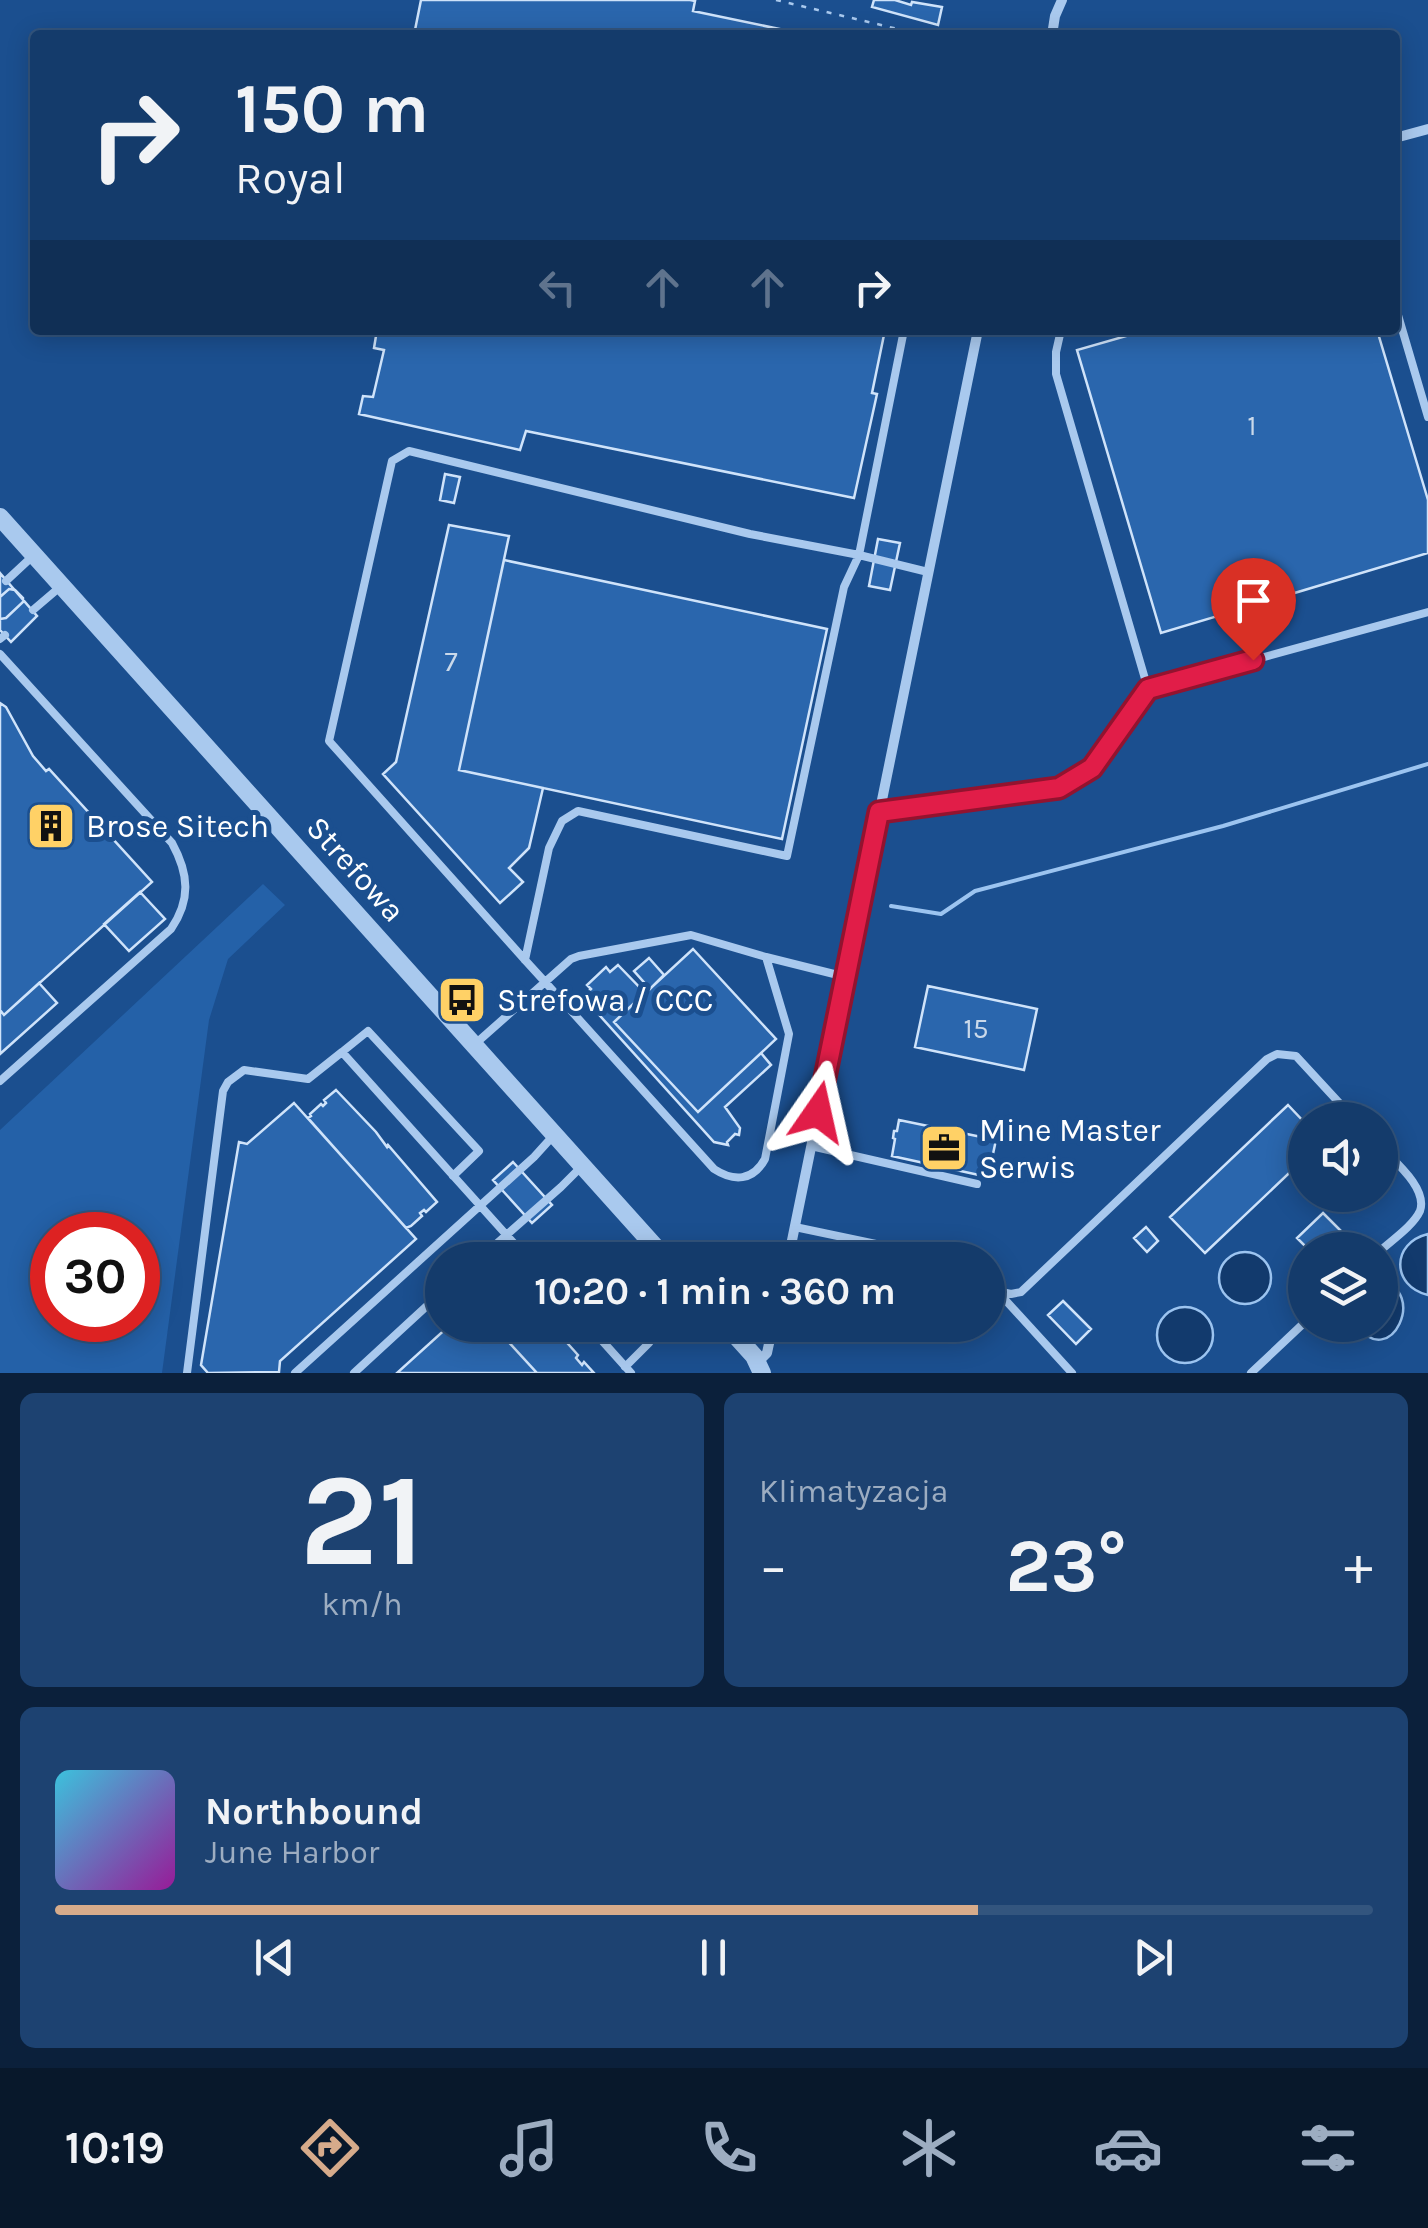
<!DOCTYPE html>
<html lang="pl">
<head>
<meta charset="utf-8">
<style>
	:root { --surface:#143b6b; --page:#1d4271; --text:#f1f3f6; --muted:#9dadc1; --line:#33557e; --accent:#d6ab8b }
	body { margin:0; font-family:Karla,sans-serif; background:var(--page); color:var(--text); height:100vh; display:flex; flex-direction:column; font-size:38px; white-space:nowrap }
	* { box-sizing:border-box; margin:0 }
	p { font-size:32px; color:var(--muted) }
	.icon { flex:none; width:55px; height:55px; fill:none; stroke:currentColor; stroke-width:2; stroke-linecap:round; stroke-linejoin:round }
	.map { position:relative; height:1373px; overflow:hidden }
	.sheet { display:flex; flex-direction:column; gap:20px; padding:20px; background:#0b203b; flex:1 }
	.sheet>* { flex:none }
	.banner { position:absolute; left:30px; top:30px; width:1370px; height:305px; border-radius:10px; box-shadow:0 5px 25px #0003,0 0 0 2px var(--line); background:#143b6b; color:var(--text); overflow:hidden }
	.fabs { position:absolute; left:1288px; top:1102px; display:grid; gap:20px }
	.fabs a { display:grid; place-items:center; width:110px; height:110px; border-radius:50%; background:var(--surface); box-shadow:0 5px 25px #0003,0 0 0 2px var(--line); font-size:50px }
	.speed { position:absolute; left:30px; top:1212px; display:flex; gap:20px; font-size:50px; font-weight:700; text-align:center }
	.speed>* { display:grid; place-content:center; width:130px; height:130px; border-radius:50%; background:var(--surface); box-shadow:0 5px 25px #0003,0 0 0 2px var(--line); line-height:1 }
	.speed .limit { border:15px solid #d22; background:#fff; color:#111 }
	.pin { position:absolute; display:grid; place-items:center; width:85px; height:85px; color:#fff; margin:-102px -42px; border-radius:50% 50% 50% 0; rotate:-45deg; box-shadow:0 0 10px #0007 }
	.pin .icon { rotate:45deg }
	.me { position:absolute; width:110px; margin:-55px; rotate:11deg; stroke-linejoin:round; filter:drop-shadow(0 0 8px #0008) }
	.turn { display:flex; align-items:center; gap:35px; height:210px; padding:0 40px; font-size:45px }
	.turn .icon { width:130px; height:130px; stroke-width:2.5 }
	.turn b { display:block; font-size:70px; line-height:85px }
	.lanes { display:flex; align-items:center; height:95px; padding:0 40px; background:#0003; justify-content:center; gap:50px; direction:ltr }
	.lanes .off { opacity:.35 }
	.big { font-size:75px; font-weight:700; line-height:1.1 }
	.sheet .widget { flex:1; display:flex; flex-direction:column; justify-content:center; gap:15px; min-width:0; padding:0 35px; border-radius:15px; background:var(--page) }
	.sheet .dial { align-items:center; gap:0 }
	.dial b { font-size:130px; line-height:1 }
	.song { display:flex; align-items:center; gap:30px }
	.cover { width:120px; height:120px; border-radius:15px; background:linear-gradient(135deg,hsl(190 70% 55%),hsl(300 70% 35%)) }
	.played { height:10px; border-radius:5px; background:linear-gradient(90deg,var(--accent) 70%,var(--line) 70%) }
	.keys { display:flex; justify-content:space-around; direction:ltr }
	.heat { display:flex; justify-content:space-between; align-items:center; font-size:55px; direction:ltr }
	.sheet .tiles { flex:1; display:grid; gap:20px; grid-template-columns:1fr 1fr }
	.widget:last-child { grid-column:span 2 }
	.trip { position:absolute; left:425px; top:1242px; width:580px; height:100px; border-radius:50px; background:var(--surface); box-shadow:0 5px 25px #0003,0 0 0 2px var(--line); font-weight:700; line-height:100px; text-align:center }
	.menu { display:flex; height:160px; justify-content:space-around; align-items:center; background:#08182b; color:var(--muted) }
	.menu .icon { width:70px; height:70px }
	.menu .on { color:var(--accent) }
	.menu b { font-size:45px; color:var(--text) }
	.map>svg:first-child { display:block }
	.green { fill:#2461a8; fill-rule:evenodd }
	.water { fill:#123a6d; stroke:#9cc4f0; stroke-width:2.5 }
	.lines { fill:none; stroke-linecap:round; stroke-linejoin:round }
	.stream { stroke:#9cc4f0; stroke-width:4 }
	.building { fill:#2a66ad; stroke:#cfe3fa; stroke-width:2.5 }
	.path { stroke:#a9c9ee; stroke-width:2.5; stroke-dasharray:5 8; stroke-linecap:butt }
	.service { stroke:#a9c9ee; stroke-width:8 }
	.minor { stroke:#a9c9ee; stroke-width:10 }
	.tertiary { stroke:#a9c9ee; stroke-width:18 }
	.route-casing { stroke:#92132f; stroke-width:25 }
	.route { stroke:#e11d48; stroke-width:18 }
	.labels { text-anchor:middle; stroke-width:10; stroke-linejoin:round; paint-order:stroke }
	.number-label { font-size:28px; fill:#cad9ea }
	.poi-label { font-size:32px; fill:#fff; stroke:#1b4f8f; text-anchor:start }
	.street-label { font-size:32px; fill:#fff; stroke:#1b4f8f }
</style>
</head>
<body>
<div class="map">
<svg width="1428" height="1373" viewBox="0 0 1428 1373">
	<rect width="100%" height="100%" fill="#1b4f8f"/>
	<path class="green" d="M 263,884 L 285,905 L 228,959 L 209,1020 L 162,1373 L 0,1373 L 0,1130 ZM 52,1235 L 138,1235 L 138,1320 L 52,1320 Z"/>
	<path class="water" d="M 1428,1234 L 1428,1295 C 1391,1286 1391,1243 1428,1234 Z
		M1219 1278a26 26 0 1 1 52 0a26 26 0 1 1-52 0Z
		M 1380,1282 C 1428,1288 1392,1373 1356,1325 L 1380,1325 Z
		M1157 1335a28 28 0 1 1 56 0a28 28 0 1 1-56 0Z"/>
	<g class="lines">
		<path class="stream" d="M 891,906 L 941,914 L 975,891 L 1223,826 L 1428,764"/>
	</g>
	<path class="building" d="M 421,0 L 690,0 L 695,1 L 693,11 L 808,35 L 414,35 Z
		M 874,0 L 895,0 L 911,5 L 912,2 L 942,7 L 938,25 L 872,7 Z
		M 377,330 L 885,330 L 872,393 L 877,394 L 854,498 L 526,431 L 520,450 L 359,414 L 363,396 L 373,397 L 384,350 L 374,348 Z
		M 1147,330 L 1377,330 L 1428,500 L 1428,553 L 1161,633 L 1077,350 Z
		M 445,474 L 460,477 L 454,503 L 440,500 Z
		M 449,525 L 509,536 L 459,770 L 543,788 L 529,848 L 509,868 L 523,882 L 500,903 L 383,774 L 396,762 Z
		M 878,539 L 900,543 L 890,590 L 869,586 Z
		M 504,560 L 827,629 L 782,839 L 459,770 Z
		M 0,573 L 37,616 L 11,642 L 0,630 Z
		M 9,589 L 15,590 L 23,598 L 23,602 L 6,618 L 0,619 L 0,597 Z
		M 0,703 L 6,707 L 33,756 L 46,771 L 49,769 L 152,882 L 4,1015 L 0,1010 Z
		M 140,892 L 165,919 L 129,951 L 104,924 Z
		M 693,949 L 776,1039 L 698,1112 L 614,1022 Z
		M 649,958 L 664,975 L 650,989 L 634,971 Z
		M 618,965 L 645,993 L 614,1022 L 698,1112 L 761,1053 L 771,1065 L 725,1107 L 740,1128 L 739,1135 L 735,1134 L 727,1142 L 728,1145 L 714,1142 L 583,997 L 591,989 L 587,985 L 606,967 L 610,972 Z
		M 39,983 L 57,1003 L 0,1054 L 0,1010 L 4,1015 Z
		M 928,986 L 1037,1009 L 1024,1070 L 915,1047 Z
		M 336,1090 L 376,1132 L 387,1147 L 388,1145 L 437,1202 L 426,1212 L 424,1210 L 420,1213 L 422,1216 L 411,1226 L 406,1228 L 308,1118 L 311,1116 L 310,1114 L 321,1104 L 323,1106 L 326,1103 L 324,1100 Z
		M 294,1103 L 416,1239 L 280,1361 L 279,1372 L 208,1373 L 201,1365 L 239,1142 L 247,1144 Z
		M 1288,1105 L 1305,1123 L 1305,1158 L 1205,1253 L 1170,1217 Z
		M 899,1120 L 996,1140 L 988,1177 L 892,1156 L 895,1139 L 893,1138 L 894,1131 L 897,1131 Z
		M 513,1162 L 552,1205 L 532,1223 L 493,1180 Z
		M 1323,1213 L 1351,1241 L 1342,1250 L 1309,1250 L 1297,1238 Z
		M 1146,1227 L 1158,1241 L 1147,1252 L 1134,1238 Z
		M 1063,1301 L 1091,1329 L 1076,1344 L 1048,1315 Z
		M 450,1325 L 493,1325 L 537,1373 L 397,1373 Z
		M 493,1325 L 551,1325 L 578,1355 L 576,1358 L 582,1365 L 584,1362 L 594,1373 L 537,1373 Z"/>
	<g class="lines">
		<path class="path" d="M 776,0 L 923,35"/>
		<path class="service" d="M 1395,305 L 1428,417
			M 904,330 L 859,555 L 928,572
			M 1061,330 L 1056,352 L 1056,374 L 1148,689
			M 6,581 L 35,554
			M 33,610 L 60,587
			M 0,639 L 5,635
			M 0,654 L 172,843 C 189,874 191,900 171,929 L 0,1081
			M 879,813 L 1059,788 L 1091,767 L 1148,689 L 1428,612
			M 766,957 L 846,977
			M 474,1045 L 571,959 L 579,956 L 691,935 L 766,957 L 789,1034 L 765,1159 C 753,1181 734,1182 714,1169 L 546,983 L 525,960 L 329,741 L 392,461 L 409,451 L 750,534 L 859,555 L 844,587 L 787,856 L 578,811 L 562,821 L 549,848 L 525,960
			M 342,1052 L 368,1031 L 479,1151 L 453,1176
			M 811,1146 L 977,1184
			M 1380,1146 C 1394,1161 1428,1188 1420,1211 C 1413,1226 1392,1240 1380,1251
			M 795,1227 L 952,1260
			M 478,1260 L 561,1187 L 582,1166
			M 561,1260 L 568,1254 L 573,1260
			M 988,1281 L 1072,1373
			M 997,1291 L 1011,1294 L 1021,1292 L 1267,1059 L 1277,1054 L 1296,1056 L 1355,1120
			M 588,1325 L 631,1373
			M 625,1367 L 649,1343 L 633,1325
			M 187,1373 L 223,1091 L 228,1082 L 244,1070 L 308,1079 L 342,1052 L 529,1260
			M 295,1373 L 534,1157 L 553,1136
			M 354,1373 L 442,1292
			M 1251,1373 L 1305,1322"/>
		<path class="minor" d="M 1052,35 L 1055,16 L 1062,0
			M 1395,138 L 1428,129
			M 788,1260 L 978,330
			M 758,1362 L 767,1353 L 773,1325"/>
		<path class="tertiary" d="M 0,517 L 667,1260
			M 726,1325 L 754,1356 L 762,1373"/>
	</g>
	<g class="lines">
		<g class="route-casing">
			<path id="route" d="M 818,1112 L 879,812 L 1059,788 L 1092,768 L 1148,689 L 1253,660"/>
		</g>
		<use href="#route" class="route"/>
	</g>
	<defs>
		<g id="building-square" transform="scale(2.5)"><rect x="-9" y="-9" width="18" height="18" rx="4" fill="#ffd166" stroke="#1b4f8f"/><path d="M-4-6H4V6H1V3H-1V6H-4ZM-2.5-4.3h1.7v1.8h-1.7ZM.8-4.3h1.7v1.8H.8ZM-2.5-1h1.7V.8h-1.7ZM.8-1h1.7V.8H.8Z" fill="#111"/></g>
		<g id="bus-square" transform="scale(2.5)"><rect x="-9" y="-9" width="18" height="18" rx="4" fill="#ffd166" stroke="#1b4f8f"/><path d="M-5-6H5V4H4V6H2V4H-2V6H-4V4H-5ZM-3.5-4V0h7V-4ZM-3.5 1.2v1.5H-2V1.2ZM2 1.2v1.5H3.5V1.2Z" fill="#111"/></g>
		<g id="office-square" transform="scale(2.5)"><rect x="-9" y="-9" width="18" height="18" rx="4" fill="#ffd166" stroke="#1b4f8f"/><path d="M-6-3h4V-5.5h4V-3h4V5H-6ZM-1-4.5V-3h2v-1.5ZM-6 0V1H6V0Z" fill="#111"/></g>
	</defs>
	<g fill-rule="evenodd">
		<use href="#building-square" x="51" y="826"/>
		<use href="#bus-square" x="462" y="1000"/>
		<use href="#office-square" x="944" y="1148"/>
	</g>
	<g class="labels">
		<g class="number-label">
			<text x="1252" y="435">1</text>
			<text x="451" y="671">7</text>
			<text x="976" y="1038">15</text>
		</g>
		<g class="poi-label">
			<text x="86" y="837">Brose Sitech</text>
			<text x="497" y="1011">Strefowa / CCC</text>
			<text x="979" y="1141">Mine Master<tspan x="979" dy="37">Serwis</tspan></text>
		</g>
		<g class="street-label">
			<text transform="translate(356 869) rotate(48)" y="11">Strefowa</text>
		</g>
	</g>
</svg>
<div class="fabs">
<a><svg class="icon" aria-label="sound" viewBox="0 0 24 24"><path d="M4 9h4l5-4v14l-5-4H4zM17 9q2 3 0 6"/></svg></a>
<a><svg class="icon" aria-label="layers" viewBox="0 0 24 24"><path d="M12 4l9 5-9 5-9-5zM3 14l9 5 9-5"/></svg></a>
</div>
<div class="speed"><div class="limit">30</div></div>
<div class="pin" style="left:1253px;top:660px;background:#d93025"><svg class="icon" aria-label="arrive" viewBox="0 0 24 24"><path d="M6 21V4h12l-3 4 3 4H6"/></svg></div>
<svg class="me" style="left:818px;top:1112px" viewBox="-20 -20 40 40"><path d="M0-17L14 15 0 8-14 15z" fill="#e11d48" stroke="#fff" stroke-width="4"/></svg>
<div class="trip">10:20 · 1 min · 360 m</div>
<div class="banner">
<div class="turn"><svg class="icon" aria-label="right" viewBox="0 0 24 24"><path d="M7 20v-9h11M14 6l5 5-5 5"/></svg><div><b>150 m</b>Royal</div></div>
<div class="lanes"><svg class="icon off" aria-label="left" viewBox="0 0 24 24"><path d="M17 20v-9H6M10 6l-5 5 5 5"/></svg><svg class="icon off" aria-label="ahead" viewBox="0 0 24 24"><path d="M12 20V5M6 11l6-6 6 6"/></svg><svg class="icon off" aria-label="ahead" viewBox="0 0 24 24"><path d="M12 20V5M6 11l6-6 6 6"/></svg><svg class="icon" aria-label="right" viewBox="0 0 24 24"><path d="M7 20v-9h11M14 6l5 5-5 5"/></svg></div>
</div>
</div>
<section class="sheet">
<div class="tiles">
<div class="widget dial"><b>21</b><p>km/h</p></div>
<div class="widget"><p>Klimatyzacja</p>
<div class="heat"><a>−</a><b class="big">23°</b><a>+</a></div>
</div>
<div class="widget">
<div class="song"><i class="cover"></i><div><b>Northbound</b><p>June Harbor</p></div></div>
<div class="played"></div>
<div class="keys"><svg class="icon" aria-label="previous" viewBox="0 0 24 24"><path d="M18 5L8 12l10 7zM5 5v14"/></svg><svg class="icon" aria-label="pause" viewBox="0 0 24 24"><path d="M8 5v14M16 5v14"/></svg><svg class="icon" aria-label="next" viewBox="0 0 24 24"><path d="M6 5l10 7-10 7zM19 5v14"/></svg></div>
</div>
</div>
</section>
<nav class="menu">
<b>10:19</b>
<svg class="icon on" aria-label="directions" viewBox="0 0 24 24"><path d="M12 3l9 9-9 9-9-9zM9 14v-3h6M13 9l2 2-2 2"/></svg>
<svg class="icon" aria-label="music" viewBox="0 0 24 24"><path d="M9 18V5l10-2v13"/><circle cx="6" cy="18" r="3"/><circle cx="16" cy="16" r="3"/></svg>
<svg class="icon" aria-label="phone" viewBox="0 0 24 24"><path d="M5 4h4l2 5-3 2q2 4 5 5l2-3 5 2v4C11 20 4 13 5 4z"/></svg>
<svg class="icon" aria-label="climate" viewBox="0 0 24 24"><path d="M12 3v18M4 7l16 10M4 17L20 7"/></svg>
<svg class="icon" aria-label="car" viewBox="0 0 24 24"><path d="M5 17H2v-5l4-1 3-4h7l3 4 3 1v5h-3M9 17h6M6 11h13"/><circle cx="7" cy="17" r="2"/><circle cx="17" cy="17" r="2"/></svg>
<svg class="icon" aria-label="filters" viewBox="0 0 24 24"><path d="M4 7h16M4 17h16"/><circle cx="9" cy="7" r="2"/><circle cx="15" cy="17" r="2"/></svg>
</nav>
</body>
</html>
